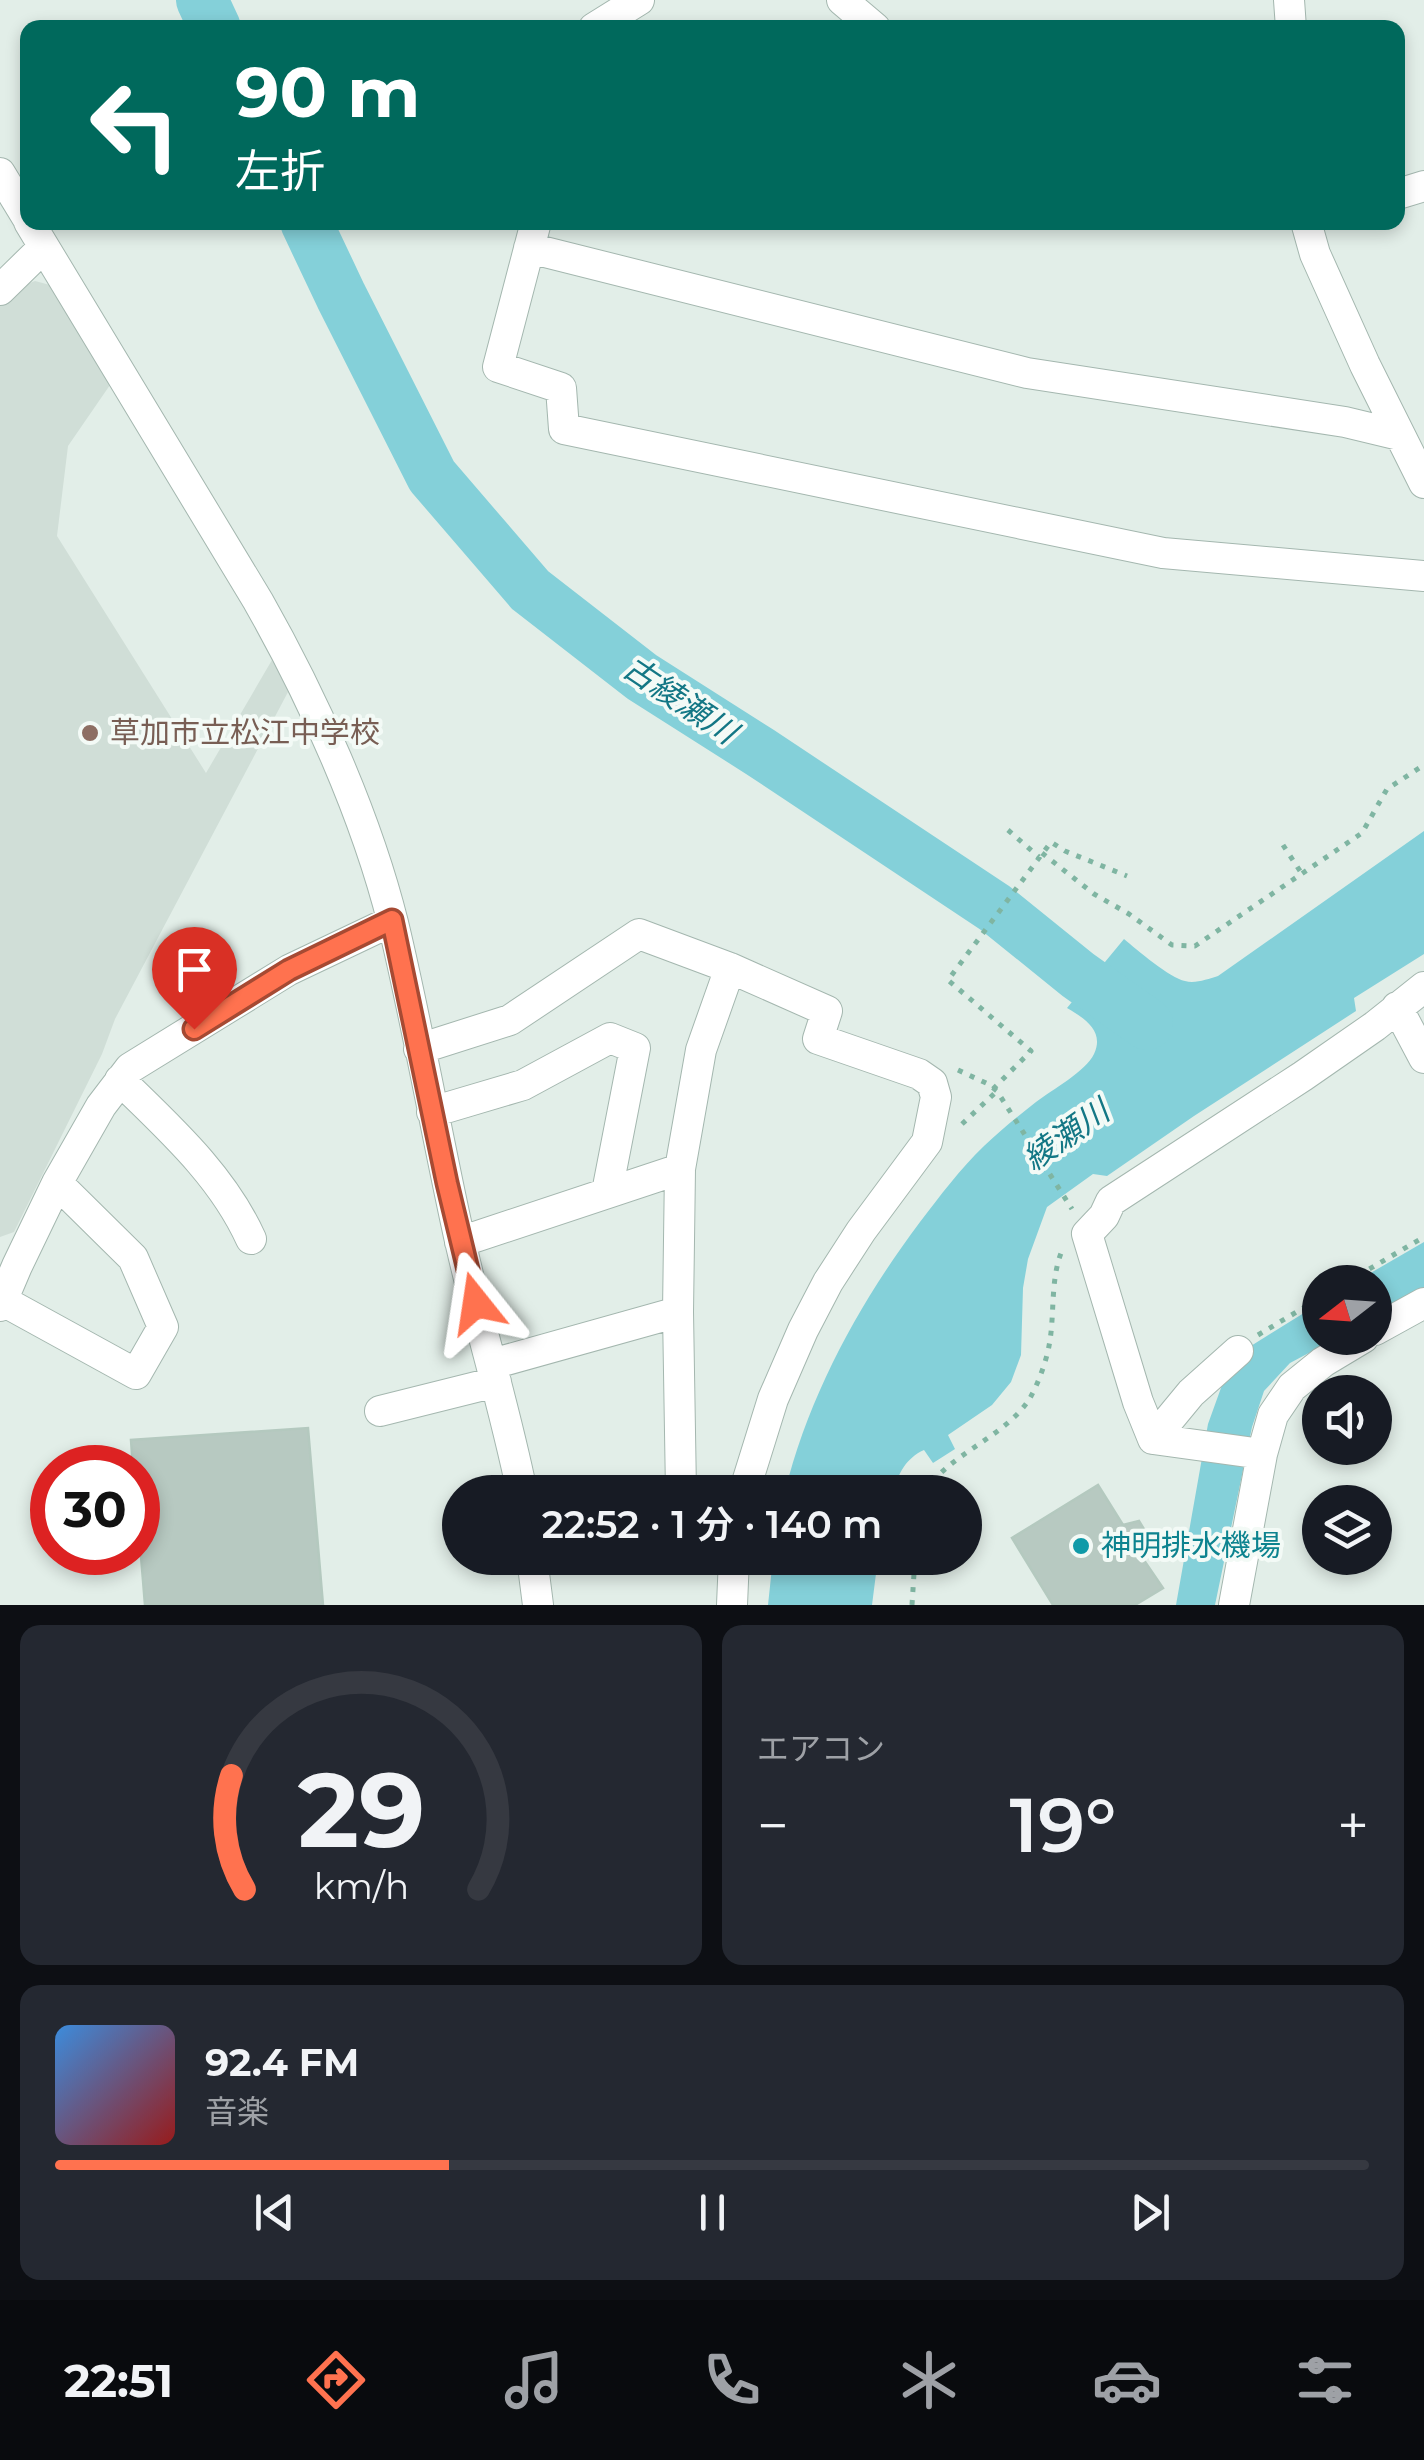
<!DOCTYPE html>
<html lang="ja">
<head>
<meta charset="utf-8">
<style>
	:root { --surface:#171b24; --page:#242831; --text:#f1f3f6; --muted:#9ea1a6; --line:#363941; --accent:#ff724f }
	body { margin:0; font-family:Montserrat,"Noto Sans JP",sans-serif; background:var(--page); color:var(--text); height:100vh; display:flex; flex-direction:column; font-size:38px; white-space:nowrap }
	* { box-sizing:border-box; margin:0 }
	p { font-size:32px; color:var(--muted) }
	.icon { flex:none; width:55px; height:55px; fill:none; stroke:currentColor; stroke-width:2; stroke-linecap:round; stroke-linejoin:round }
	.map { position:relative; height:1605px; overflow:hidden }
	.side { display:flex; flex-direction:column; gap:20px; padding:20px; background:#0d0f14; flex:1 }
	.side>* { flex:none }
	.top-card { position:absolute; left:20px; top:20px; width:1385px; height:210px; border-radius:20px; box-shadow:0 5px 15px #0003; background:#00695c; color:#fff; overflow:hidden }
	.needle { width:65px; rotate:253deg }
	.buttons { position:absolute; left:1302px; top:1265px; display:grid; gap:20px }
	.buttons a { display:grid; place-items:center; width:90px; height:90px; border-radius:50%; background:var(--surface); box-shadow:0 5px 15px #0003; font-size:50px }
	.speed { position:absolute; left:30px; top:1445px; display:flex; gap:20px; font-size:50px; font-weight:700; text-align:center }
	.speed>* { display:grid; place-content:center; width:130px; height:130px; border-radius:50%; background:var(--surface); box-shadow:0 5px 15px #0003; line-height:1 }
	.speed .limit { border:15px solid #d22; background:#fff; color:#111 }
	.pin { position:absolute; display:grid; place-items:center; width:85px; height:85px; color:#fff; margin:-102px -42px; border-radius:50% 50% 50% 0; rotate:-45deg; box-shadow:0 0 10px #0007 }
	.pin .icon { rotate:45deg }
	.me { position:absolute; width:110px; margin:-55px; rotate:345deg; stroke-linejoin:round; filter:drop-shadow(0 0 8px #0008) }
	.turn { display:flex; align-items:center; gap:35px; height:210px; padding:0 50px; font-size:45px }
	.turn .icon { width:130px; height:130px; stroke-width:2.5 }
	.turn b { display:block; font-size:70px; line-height:85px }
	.big { font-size:75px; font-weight:600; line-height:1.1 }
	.side .tile { flex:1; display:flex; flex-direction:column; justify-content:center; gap:15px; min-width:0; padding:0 35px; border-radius:20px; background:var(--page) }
	.side .dial { align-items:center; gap:0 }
	.dial svg { height:260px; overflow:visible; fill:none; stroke:var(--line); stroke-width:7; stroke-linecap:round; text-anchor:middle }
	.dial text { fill:var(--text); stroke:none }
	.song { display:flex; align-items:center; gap:30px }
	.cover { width:120px; height:120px; border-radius:15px; background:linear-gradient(135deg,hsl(210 70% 55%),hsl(0 70% 35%)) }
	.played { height:10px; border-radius:5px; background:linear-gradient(90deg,var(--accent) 30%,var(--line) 30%) }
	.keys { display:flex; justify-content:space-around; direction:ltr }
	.heat { display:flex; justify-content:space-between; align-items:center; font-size:55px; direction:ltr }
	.side .tiles { flex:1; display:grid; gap:20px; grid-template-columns:1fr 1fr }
	.tile:last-child { grid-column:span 2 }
	.trip { position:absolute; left:442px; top:1475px; width:540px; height:100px; border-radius:50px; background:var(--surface); box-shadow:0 5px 15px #0003; font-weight:600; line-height:100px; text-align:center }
	.tabs { display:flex; height:160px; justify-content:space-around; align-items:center; background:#090b0e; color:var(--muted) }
	.tabs .icon { width:70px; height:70px }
	.tabs .current { color:var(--accent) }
	.tabs b { font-size:45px; color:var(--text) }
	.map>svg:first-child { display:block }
	.built { fill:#d0ded7 }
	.water { fill:#84d0d9 }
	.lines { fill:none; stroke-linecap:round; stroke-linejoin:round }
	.river { stroke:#84d0d9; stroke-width:52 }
	.building { fill:#b7c9c1; stroke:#b4c9bf; stroke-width:2.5 }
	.minor-casing { stroke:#a4b7af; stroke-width:32 }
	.path { stroke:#7fb5a2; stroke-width:5; stroke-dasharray:5 8; stroke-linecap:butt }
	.minor { stroke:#fff; stroke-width:30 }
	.route-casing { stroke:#a64a33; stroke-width:25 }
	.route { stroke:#ff724f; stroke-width:18 }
	.education-dot { fill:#8d6e63; stroke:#f3faf6; stroke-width:4 }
	.culture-dot { fill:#0f9aa8; stroke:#f3faf6; stroke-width:4 }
	.labels { text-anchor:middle; stroke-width:8; stroke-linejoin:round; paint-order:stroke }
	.education-label { font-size:30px; fill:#785e54; stroke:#f3faf6; text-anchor:start }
	.culture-label { font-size:30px; fill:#0d838f; stroke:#f3faf6; text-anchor:start }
	.water-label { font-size:32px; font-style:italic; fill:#137785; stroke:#f3faf6 }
</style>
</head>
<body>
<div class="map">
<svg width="1424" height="1605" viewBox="0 0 1424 1605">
	<rect width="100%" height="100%" fill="#e2eee8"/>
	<path class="built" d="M 35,281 L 50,285 L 110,385 L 68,446 L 57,536 L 206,773 L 272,660 L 288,692 L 115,1019 L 102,1054 L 14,1232 L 0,1237 L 0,305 L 19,287 Z"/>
	<path class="water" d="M 1424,831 L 1424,954 L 1354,998 L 1356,1011 L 1194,1116 L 1107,1176 L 1093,1174 L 1047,1207 L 1028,1259 L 1023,1288 L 1021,1355 L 1011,1382 L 992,1405 L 948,1435 L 955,1449 L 933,1463 L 924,1450 C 906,1458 898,1474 893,1492 L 785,1492 C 809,1394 860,1302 920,1222 C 940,1196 960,1169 984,1146 C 1000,1131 1018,1116 1036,1102 C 1052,1090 1086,1071 1094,1054 C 1105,1031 1084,1018 1067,1008 L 1124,939 C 1137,950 1170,978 1185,981 C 1195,984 1208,979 1218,976 Z
		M 1424,1242 L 1424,1288 L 1375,1316 L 1375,1282 L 1355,1282 Z
		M 1320,1303 L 1320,1338 L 1337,1338 L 1290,1363 L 1264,1391 L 1252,1427 L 1215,1605 L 1176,1605 L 1208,1424 L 1226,1374 L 1246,1349 Z
		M 773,1558 L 878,1558 L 872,1605 L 768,1605 Z"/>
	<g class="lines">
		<path class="river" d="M 202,0 L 215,28
			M 306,222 L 341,296 L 432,476 L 530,590 L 642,677 L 760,752 L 995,908 L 1078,975 L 1147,1024"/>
	</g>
	<path class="building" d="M 308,1428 L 323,1605 L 145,1605 L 138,1519 L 138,1468 L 133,1468 L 131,1440 Z
		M 1098,1485 L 1123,1525 L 1139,1521 L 1150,1539 L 1139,1553 L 1163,1588 L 1135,1605 L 1053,1605 L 1012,1538 Z"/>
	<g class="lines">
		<g class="minor-casing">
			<path id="minor" d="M 842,0 L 875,28
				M 1289,0 L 1291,28
				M 594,28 L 639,0
				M 0,173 L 28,219
				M 1398,194 L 1424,186
				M 29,222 L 258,601 C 313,698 366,815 393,923 C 417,1023 435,1126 457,1227 C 476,1316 504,1403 522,1492
				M 536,222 L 498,367 L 561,388 L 564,429 L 1163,553 L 1424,576
				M 1306,222 L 1315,254 L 1365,365 L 1424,483
				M 529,248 L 1027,373 L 1345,422 L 1399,435
				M 0,290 L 44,247
				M 1397,1007 L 1424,1058
				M 419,1049 L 510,1020 L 639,934 L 730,968 L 827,1011 L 818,1039 L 919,1074 L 932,1083 L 936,1097 L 927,1142 L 861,1231 L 828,1282 L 803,1330 L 773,1399 L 744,1492
				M 120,1080 C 169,1128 222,1175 251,1239
				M 432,1112 L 523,1085 L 610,1038 L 635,1048 L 607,1192
				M 460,1242 L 680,1169
				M 3,1301 L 136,1374 L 163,1327 L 133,1258 L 57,1183
				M 0,1306 L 17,1266 L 57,1183 L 101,1106 L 130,1068 L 289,970 L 392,921
				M 1375,1330 L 1424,1303
				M 492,1364 L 678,1312
				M 380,1411 L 496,1382
				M 1153,1439 L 1191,1393 L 1238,1351
				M 1262,1454 L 1153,1439 L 1138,1402 L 1087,1234 L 1104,1216 L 1111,1201 L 1303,1076 L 1375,1026 L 1424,987
				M 681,1492 L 678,1312 L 680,1169 L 701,1050 L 730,968
				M 532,1558 L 538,1605
				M 732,1605 L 734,1558
				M 1234,1605 L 1262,1454 L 1273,1415 L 1292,1387 L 1323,1362 L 1363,1338"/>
		</g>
		<path class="path" d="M 1008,830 L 1039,857
			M 1283,845 L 1302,874
			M 1042,853 L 1094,894 L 1129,914 L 1172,945 L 1195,946 L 1362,833 L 1387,789 L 1424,765
			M 958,1070 L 988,1084 L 997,1091 L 1072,1209
			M 993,1089 L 1031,1051 L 948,980 L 1051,842 L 1065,851 L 1127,876
			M 962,1124 L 997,1091
			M 1347,1282 L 1424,1237
			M 1258,1335 L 1320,1298
			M 925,1492 C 948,1454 1006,1437 1030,1398 C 1038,1384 1046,1362 1049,1346 C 1055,1315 1050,1283 1061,1253
			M 912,1605 L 915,1558"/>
		<use href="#minor" class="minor"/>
	</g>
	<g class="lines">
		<g class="route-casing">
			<path id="route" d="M 194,1029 L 289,970 L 392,920 L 447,1183 L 476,1303"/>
		</g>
		<use href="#route" class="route"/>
	</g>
	<circle class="education-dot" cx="90" cy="733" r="10"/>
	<circle class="culture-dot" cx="1081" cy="1546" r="10"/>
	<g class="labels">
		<g class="education-label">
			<text x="110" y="743">草加市立松江中学校</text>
		</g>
		<g class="culture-label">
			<text x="1101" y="1556">神明排水機場</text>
		</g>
		<g class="water-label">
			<text transform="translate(680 700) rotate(34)" y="11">古綾瀬川</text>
			<text transform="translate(1066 1135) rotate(-35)" y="11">綾瀬川</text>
		</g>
	</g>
</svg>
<div class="buttons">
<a><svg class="needle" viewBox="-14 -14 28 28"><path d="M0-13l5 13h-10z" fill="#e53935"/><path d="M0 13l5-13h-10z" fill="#9ea1a6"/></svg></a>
<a><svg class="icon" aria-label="sound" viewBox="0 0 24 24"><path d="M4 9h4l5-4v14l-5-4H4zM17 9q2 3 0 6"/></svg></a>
<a><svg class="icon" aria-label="layers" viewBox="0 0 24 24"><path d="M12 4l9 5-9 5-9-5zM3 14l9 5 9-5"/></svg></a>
</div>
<div class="speed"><div class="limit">30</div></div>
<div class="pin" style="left:194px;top:1029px;background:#d93025"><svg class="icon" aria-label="arrive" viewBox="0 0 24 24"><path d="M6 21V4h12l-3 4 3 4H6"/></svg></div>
<svg class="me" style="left:476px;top:1303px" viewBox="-20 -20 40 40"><path d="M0-17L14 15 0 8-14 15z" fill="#ff724f" stroke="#fff" stroke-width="4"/></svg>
<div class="trip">22:52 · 1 分 · 140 m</div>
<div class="top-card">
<div class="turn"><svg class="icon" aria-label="left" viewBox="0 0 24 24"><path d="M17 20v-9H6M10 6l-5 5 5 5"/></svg><div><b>90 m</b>左折</div></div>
</div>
</div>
<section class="side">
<div class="tiles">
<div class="tile dial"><svg viewBox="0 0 100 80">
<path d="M14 69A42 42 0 1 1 86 69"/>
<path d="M14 69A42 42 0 0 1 10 34" stroke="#ff724f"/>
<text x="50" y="56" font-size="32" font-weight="700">29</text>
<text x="50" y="72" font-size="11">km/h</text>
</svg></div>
<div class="tile"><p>エアコン</p>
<div class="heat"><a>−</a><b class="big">19°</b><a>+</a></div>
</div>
<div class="tile">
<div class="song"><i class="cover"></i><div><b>92.4 FM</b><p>音楽</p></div></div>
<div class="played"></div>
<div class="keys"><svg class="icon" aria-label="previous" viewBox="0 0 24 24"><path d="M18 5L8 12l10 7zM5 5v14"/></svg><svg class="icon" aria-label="pause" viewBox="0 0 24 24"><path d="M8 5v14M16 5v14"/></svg><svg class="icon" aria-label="next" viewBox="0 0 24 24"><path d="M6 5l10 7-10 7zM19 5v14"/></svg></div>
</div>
</div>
</section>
<nav class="tabs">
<b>22:51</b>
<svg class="icon current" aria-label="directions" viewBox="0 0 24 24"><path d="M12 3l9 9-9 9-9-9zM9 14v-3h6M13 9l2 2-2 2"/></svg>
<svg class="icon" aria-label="music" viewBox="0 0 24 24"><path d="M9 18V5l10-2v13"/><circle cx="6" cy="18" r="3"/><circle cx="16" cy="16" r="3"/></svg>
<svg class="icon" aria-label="phone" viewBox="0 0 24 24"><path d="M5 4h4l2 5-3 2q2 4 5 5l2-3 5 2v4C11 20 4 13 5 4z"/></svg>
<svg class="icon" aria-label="climate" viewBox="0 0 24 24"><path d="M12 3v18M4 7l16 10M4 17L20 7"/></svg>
<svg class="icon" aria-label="car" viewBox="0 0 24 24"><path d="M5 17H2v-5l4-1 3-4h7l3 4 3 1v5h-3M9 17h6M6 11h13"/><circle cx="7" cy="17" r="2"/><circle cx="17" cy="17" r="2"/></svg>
<svg class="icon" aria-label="filters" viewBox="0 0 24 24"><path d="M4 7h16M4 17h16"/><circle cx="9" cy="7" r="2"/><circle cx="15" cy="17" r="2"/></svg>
</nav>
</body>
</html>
